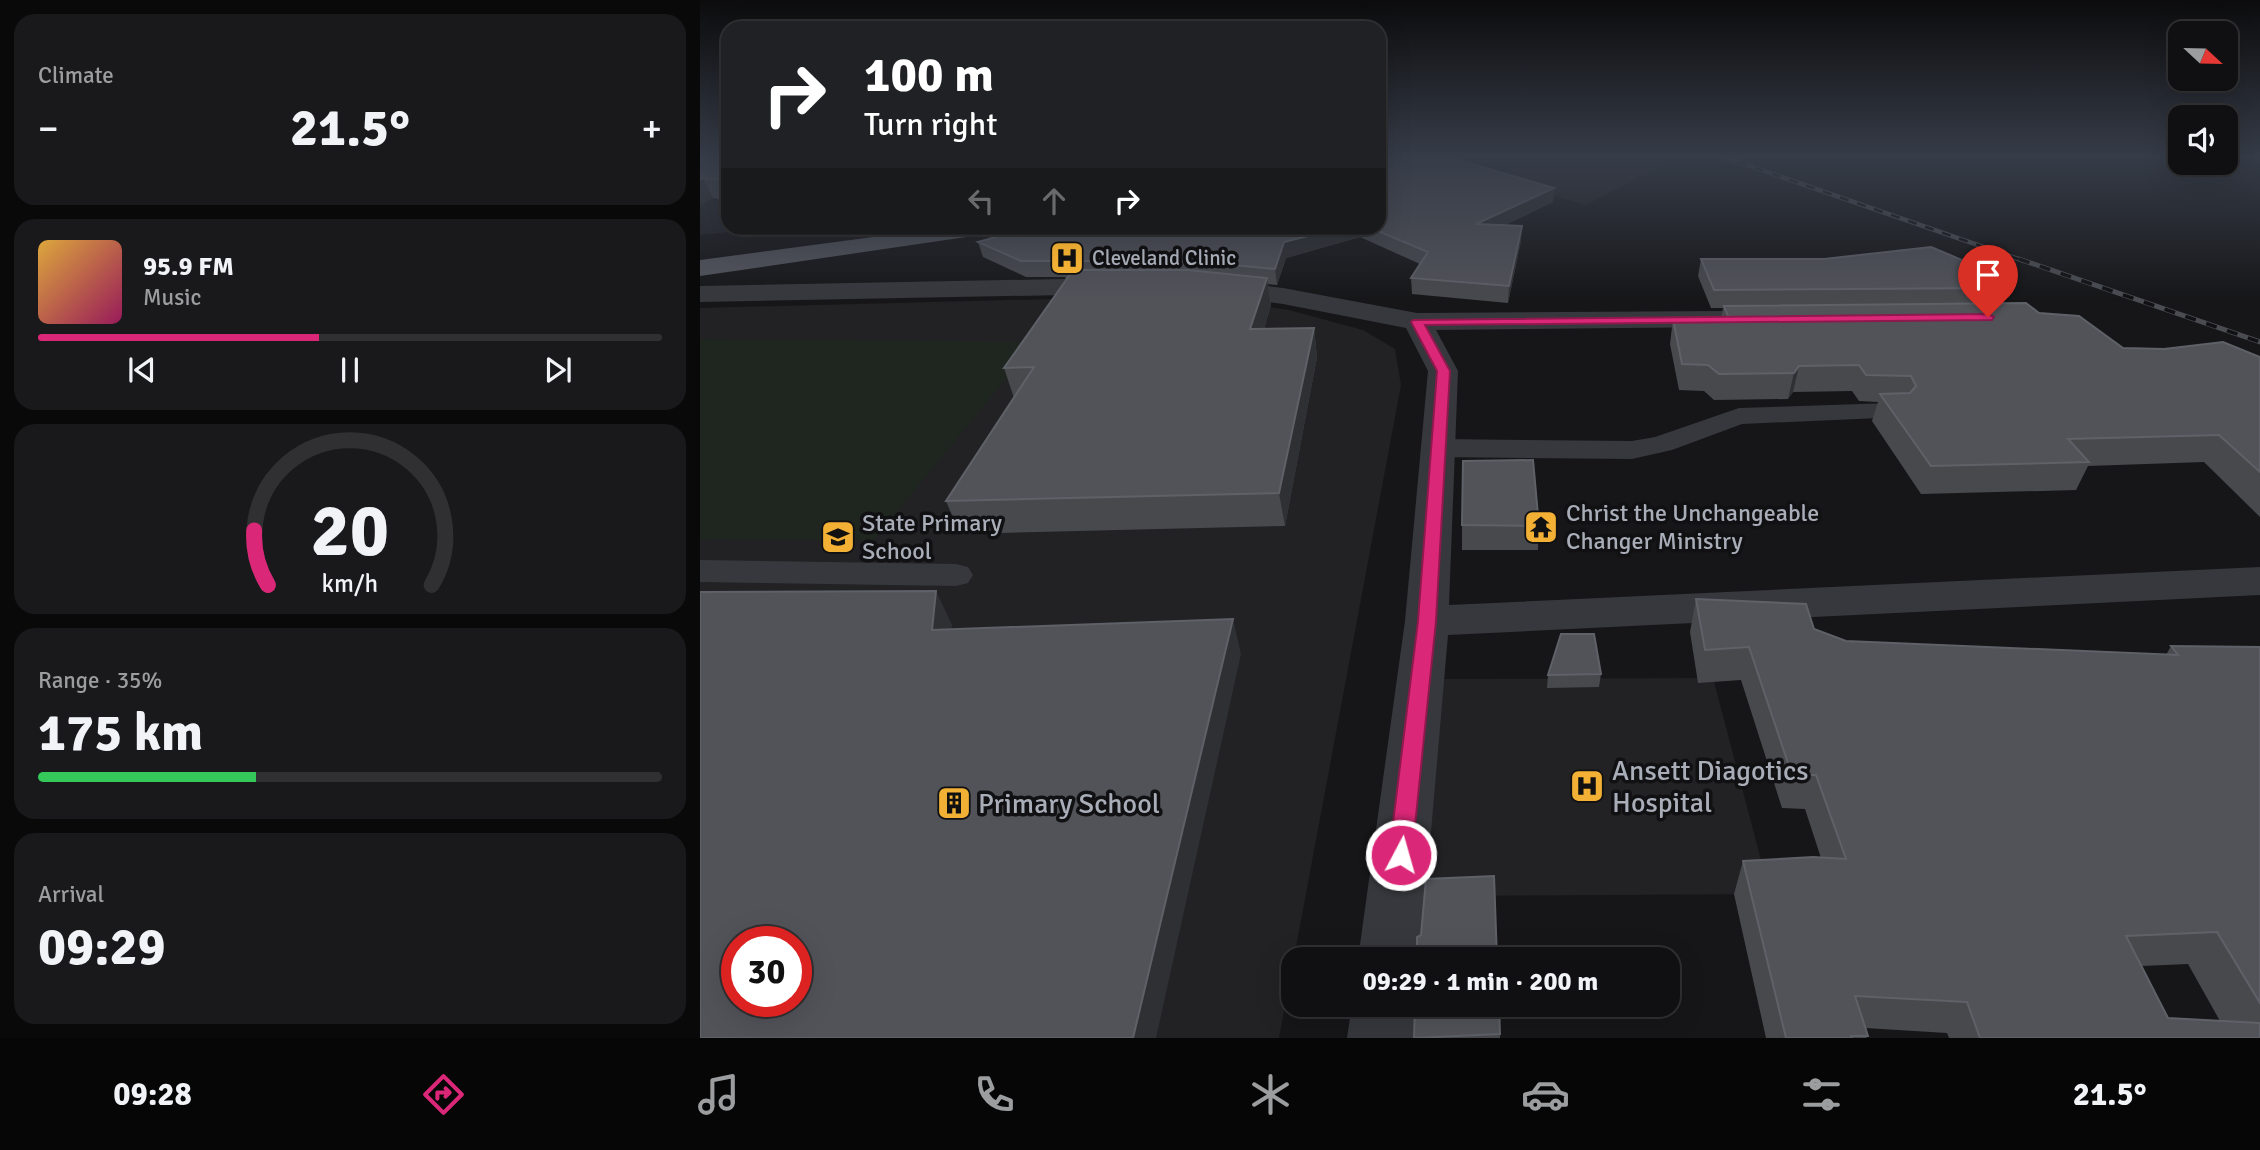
<!DOCTYPE html>
<html lang="en">
<head>
<meta charset="utf-8">
<style>
	:root { --surface:#101012; --page:#19191b; --text:#f1f3f6; --muted:#9c9d9f; --line:#303032; --accent:#db2777 }
	body { margin:0; font-family:Signika,sans-serif; background:var(--page); color:var(--text); height:100vh; display:flex; flex-direction:column; font-size:26px; white-space:nowrap }
	* { box-sizing:border-box; margin:0 }
	p { font-size:23px; color:var(--muted) }
	.icon { flex:none; width:38px; height:38px; fill:none; stroke:currentColor; stroke-width:2; stroke-linecap:round; stroke-linejoin:round }
	.map { position:relative; flex:1; overflow:hidden }
	.sheet { display:flex; flex-direction:column; gap:14px; padding:14px; background:#09090a; width:700px }
	.sheet>* { flex:none }
	.banner { position:absolute; left:21px; top:21px; width:665px; height:214px; border-radius:21px; box-shadow:0 7px 28px #0002,0 0 0 2px var(--line); background:#202124; color:#fff; overflow:hidden }
	.needle { width:46px; rotate:112deg }
	.buttons { position:absolute; left:1468px; top:21px; display:grid; gap:14px }
	.buttons a { display:grid; place-items:center; width:70px; height:70px; border-radius:14px; background:var(--surface); box-shadow:0 7px 28px #0002,0 0 0 2px var(--line); font-size:35px }
	.speed { position:absolute; left:21px; top:926px; display:flex; gap:14px; font-size:35px; font-weight:700; text-align:center }
	.speed>* { display:grid; place-content:center; width:91px; height:91px; border-radius:50%; background:var(--surface); box-shadow:0 7px 28px #0002,0 0 0 2px var(--line); line-height:1 }
	.speed .limit { border:10px solid #d22; background:#fff; color:#111 }
	.pin { position:absolute; display:grid; place-items:center; width:60px; height:60px; color:#fff; margin:-72px -30px; border-radius:50% 50% 50% 0; rotate:-45deg; box-shadow:0 0 7px #0007 }
	.pin .icon { rotate:45deg }
	.me { position:absolute; width:77px; margin:-38px; rotate:6deg; stroke-linejoin:round; filter:drop-shadow(0 0 5px #0008) }
	.turn { display:flex; align-items:center; gap:24px; height:147px; padding:0 28px; font-size:32px }
	.turn .icon { width:91px; height:91px; stroke-width:2.5 }
	.turn b { display:block; font-size:49px; line-height:60px }
	.lanes { display:flex; align-items:center; height:66px; padding:0 28px; background:#0003; justify-content:center; gap:35px; direction:ltr }
	.lanes .off { opacity:.35 }
	.big { font-size:52px; font-weight:800; line-height:1.1 }
	.sheet .widget { flex:1; display:flex; flex-direction:column; justify-content:center; gap:10px; min-width:0; padding:0 24px; border-radius:21px; background:var(--page) }
	.sheet .dial { align-items:center; gap:0 }
	.dial svg { height:182px; overflow:visible; fill:none; stroke:var(--line); stroke-width:7; stroke-linecap:round; text-anchor:middle }
	.dial text { fill:var(--text); stroke:none }
	.song { display:flex; align-items:center; gap:21px }
	.cover { width:84px; height:84px; border-radius:10px; background:linear-gradient(135deg,hsl(40 70% 55%),hsl(330 70% 35%)) }
	.played { height:7px; border-radius:4px; background:linear-gradient(90deg,var(--accent) 45%,var(--line) 45%) }
	.keys { display:flex; justify-content:space-around; direction:ltr }
	.heat { display:flex; justify-content:space-between; align-items:center; font-size:38px; direction:ltr }
	.charge { height:10px; border-radius:5px; background:linear-gradient(90deg,#34c759 35%,var(--line) 0) }
	.trip { position:absolute; left:581px; top:947px; width:399px; height:70px; border-radius:21px; background:var(--surface); box-shadow:0 7px 28px #0002,0 0 0 2px var(--line); font-weight:800; line-height:70px; text-align:center }
	.menu { display:flex; height:112px; justify-content:space-around; align-items:center; background:#060607; color:var(--muted) }
	.menu .icon { width:49px; height:49px }
	.menu .on { color:var(--accent) }
	.menu b { font-size:32px; color:var(--text) }
	main { display:flex; flex:1; min-height:0 }
	.map>svg:first-child { display:block }
	.built { fill:#222225; fill-rule:evenodd }
	.green { fill:#1e261f }
	.lines { fill:none; stroke-linecap:round; stroke-linejoin:round }
	.lane { fill:#37383d; fill-rule:evenodd }
	.street { fill:#37383d; fill-rule:evenodd }
	.primary { fill:#53555c; fill-rule:evenodd }
	.rail-far1-casing { stroke:#4a4c52; stroke-width:4.5 }
	.rail-casing { stroke:#4a4c52; stroke-width:5 }
	.rail-far1 { stroke:#111113; stroke-width:2.5; stroke-dasharray:9; stroke-linecap:butt }
	.rail { stroke:#111113; stroke-width:3.5; stroke-dasharray:11; stroke-linecap:butt }
	.wall { fill:#47494d; fill-rule:evenodd }
	.shaded-wall { fill:#2f3033 }
	.building { fill:#525359; stroke:#5f6168; stroke-width:2; fill-rule:evenodd }
	.route { fill:#db2777; stroke:#8e194d; stroke-width:2 }
	.labels { text-anchor:middle; stroke-width:7; stroke-linejoin:round; paint-order:stroke }
	.far-poi-label { font-size:21px; fill:#a8adb8; stroke:#111113; text-anchor:start }
	.poi-label { font-size:24px; fill:#a8adb8; stroke:#111113; text-anchor:start }
	.near-poi-label { font-size:28px; fill:#a8adb8; stroke:#111113; text-anchor:start }
</style>
</head>
<body>
<main>
<section class="sheet">
<div class="widget"><p>Climate</p>
<div class="heat"><a>−</a><b class="big">21.5°</b><a>+</a></div>
</div>
<div class="widget">
<div class="song"><i class="cover"></i><div><b>95.9 FM</b><p>Music</p></div></div>
<div class="played"></div>
<div class="keys"><svg class="icon" aria-label="previous" viewBox="0 0 24 24"><path d="M18 5L8 12l10 7zM5 5v14"/></svg><svg class="icon" aria-label="pause" viewBox="0 0 24 24"><path d="M8 5v14M16 5v14"/></svg><svg class="icon" aria-label="next" viewBox="0 0 24 24"><path d="M6 5l10 7-10 7zM19 5v14"/></svg></div>
</div>
<div class="widget dial"><svg viewBox="0 0 100 80">
<path d="M14 69A42 42 0 1 1 86 69"/>
<path d="M14 69A42 42 0 0 1 8 45" stroke="#db2777"/>
<text x="50" y="56" font-size="32" font-weight="700">20</text>
<text x="50" y="72" font-size="11">km/h</text>
</svg></div>
<div class="widget"><p>Range · 35%</p><b class="big">175 km</b><div class="charge"></div></div>
<div class="widget"><p>Arrival</p><b class="big">09:29</b></div>
</section>
<div class="map">
<svg width="1560" height="1038" viewBox="0 0 1560 1038">
	<rect width="100%" height="100%" fill="#161618"/>
	<path class="built" d="M 0,156 L 28,156 L 28,228 L 69,228 L 0,235 Z
		M 714,156 L 934,156 L 962,165 L 886,205 Z
		M 430,297 L 514,299 L 589,310 L 663,330 L 695,349 L 701,385 L 579,1038 L 0,1038 L 0,308 ZM 37,942 L 96,942 L 96,1001 L 37,1001 Z
		M 1013,678 L 1070,894 L 728,896 L 737,679 Z"/>
	<path class="green" d="M 0,339 L 336,342 L 174,540 L 0,539 Z"/>
	<g class="lines">
		<path class="lane" d="M 1192,403 L 1202,405 L 1205,411 L 1202,417 L 1042,424 L 972,450 L 932,459 L 738,457 L 728,454 L 724,448 L 728,442 L 738,439 L 932,441 L 955,437 L 1039,408 Z
			M 0,560 L 256,564 L 268,567 L 273,575 L 268,583 L 256,586 L 0,582 Z"/>
		<path class="street" d="M 413,278 L 422,280 L 426,286 L 422,292 L 413,294 L 0,302 L 0,286 Z
			M 519,280 L 583,288 L 717,313 L 1026,311 L 1036,313 L 1040,319 L 1036,325 L 1026,327 L 736,330 L 758,371 L 749,605 L 1560,567 L 1560,595 L 748,635 L 720,959 L 658,959 L 705,621 L 728,371 L 706,328 L 583,304 L 510,294 L 506,288 L 510,282 Z
			M 652,1004 L 716,1004 L 713,1038 L 647,1038 Z"/>
		<path class="primary" d="M 241,228 L 292,228 L 288,233 L 280,235 L 0,276 L 0,260 Z"/>
		<g class="rail-far1-casing">
			<path id="rail-far1" d="M 1021,156 L 1324,261"/>
		</g>
		<g class="rail-casing">
			<path id="rail" d="M 1319,259 L 1560,342"/>
		</g>
		<use href="#rail-far1" class="rail-far1"/>
		<use href="#rail" class="rail"/>
	</g>
	<path class="wall" d="M 0,156 L 28,156 L 28,200 L 13,198 L 0,205 Z
		M 854,188 L 853,202 L 805,225 L 821,241 L 808,303 L 712,294 L 711,278 L 720,264 L 660,237 L 586,258 L 577,285 L 568,284 L 571,305 L 564,329 L 614,328 L 617,357 L 585,526 L 260,534 L 246,501 L 314,398 L 304,368 L 366,280 L 365,277 L 326,277 L 283,257 L 278,242 L 429,235 L 466,228 L 679,228 Z
		M 1001,259 L 1298,288 L 1292,303 L 1339,313 L 1423,348 L 1560,357 L 1560,517 L 1504,462 L 1388,466 L 1376,490 L 1221,494 L 1172,421 L 1178,402 L 1159,401 L 1152,391 L 1093,392 L 1088,399 L 1014,400 L 1004,391 L 979,390 L 970,344 L 973,319 L 1021,319 L 1023,308 L 1011,308 L 998,276 Z
		M 762,525 L 839,526 L 838,550 L 762,550 Z
		M 996,599 L 1114,629 L 1146,641 L 1466,655 L 1471,646 L 1560,647 L 1560,1038 L 1249,1038 L 1247,1033 L 1165,1028 L 1168,1036 L 1166,1038 L 1066,1038 L 1034,894 L 1043,861 L 1121,858 L 1105,809 L 1082,808 L 1041,680 L 998,683 L 990,632 ZM 1488,964 L 1520,1021 L 1468,1018 L 1442,966 Z
		M 901,674 L 899,687 L 847,688 L 848,675 Z
		M 800,1034 L 800,1038 L 714,1038 Z"/>
	<path class="shaded-wall" d="M 3,178 L 13,198 L 0,205 L 0,180 Z
		M 854,188 L 853,202 L 776,239 L 776,224 Z
		M 822,226 L 821,241 L 808,303 L 809,286 Z
		M 639,228 L 659,228 L 660,237 L 586,258 L 577,285 L 575,269 L 584,242 Z
		M 567,278 L 571,305 L 555,359 L 550,329 Z
		M 614,328 L 617,357 L 585,526 L 579,493 Z
		M 1099,366 L 1093,392 L 1088,399 L 1094,373 Z
		M 236,591 L 252,625 L 249,665 L 232,630 Z
		M 533,619 L 541,654 L 456,1038 L 433,1038 Z"/>
	<path class="building" d="M 0,156 L 28,156 L 28,181 L 3,178 L 0,180 Z
		M 679,156 L 745,156 L 854,188 L 776,224 L 822,226 L 809,286 L 711,278 L 728,252 L 671,228 L 679,228 Z
		M 328,228 L 413,228 L 429,235 L 466,228 L 639,228 L 584,242 L 575,269 L 491,261 L 321,261 L 278,242 Z
		M 1231,247 L 1262,260 L 1298,288 L 1014,290 L 1001,259 L 1124,259 Z
		M 363,270 L 488,270 L 567,278 L 550,329 L 614,328 L 579,493 L 246,501 L 334,367 L 304,368 L 371,273 Z
		M 1326,303 L 1339,313 L 1379,316 L 1423,348 L 1464,349 L 1523,342 L 1560,357 L 1560,472 L 1519,435 L 1368,439 L 1389,462 L 1231,466 L 1180,394 L 1210,393 L 1216,386 L 1211,376 L 1166,375 L 1159,365 L 1099,366 L 1094,373 L 1019,374 L 1008,365 L 982,364 L 973,319 L 1029,319 L 1024,306 Z
		M 833,460 L 839,526 L 762,525 L 763,461 Z
		M 236,591 L 232,630 L 533,619 L 433,1038 L 0,1038 L 0,592 ZM 37,942 L 96,942 L 96,1001 L 37,1001 Z
		M 996,599 L 1106,604 L 1114,629 L 1146,641 L 1478,655 L 1471,646 L 1560,647 L 1560,1003 L 1517,932 L 1426,936 L 1468,1018 L 1560,1023 L 1560,1038 L 1280,1038 L 1267,1002 L 1155,996 L 1168,1036 L 1151,1036 L 1152,1038 L 1086,1038 L 1043,861 L 1113,857 L 1146,859 L 1116,775 L 1092,775 L 1049,647 L 1005,650 Z
		M 861,634 L 894,634 L 901,674 L 848,675 Z
		M 794,876 L 797,959 L 717,959 L 717,937 L 721,935 L 726,879 Z
		M 715,1004 L 799,1004 L 800,1034 L 714,1038 Z"/>
	<linearGradient id="sky" x2="0" y2="1"><stop stop-color="#0c0c0d"/><stop offset="0.52" stop-color="#363c48"/><stop offset="1" stop-color="#363c48" stop-opacity="0"/></linearGradient>
	<rect width="1560" height="301" fill="url(#sky)"/>
	<path class="route" d="M 1288,314 L 1294,317 L 1292,320 L 725,325 L 750,371 L 736,621 L 712,855 L 709,862 L 701,865 L 693,862 L 689,855 L 718,621 L 737,371 L 711,322 L 713,320 Z"/>
	<defs>
		<g id="hospital-square" transform="scale(1.75)"><rect x="-9" y="-9" width="18" height="18" rx="4" fill="#f2b134" stroke="#111113"/><path d="M-5-5h3v3.5h4V-5h3V5h-3V1.5h-4V5h-3Z" fill="#111"/></g>
		<g id="temple-square" transform="scale(1.75)"><rect x="-9" y="-9" width="18" height="18" rx="4" fill="#f2b134" stroke="#111113"/><path d="M0-6L5-2H3V0L6.5 2.5H4V6H1.5V3h-3V6H-4V2.5H-6.5L-3 0V-2H-5Z" fill="#111"/></g>
		<g id="school-square" transform="scale(1.75)"><rect x="-9" y="-9" width="18" height="18" rx="4" fill="#f2b134" stroke="#111113"/><path d="M0-5L7-2L0 1L-7-2ZM-4 1L0 2.5L4 1V4Q0 6-4 4Z" fill="#111"/></g>
		<g id="building-square" transform="scale(1.75)"><rect x="-9" y="-9" width="18" height="18" rx="4" fill="#f2b134" stroke="#111113"/><path d="M-4-6H4V6H1V3H-1V6H-4ZM-2.5-4.3h1.7v1.8h-1.7ZM.8-4.3h1.7v1.8H.8ZM-2.5-1h1.7V.8h-1.7ZM.8-1h1.7V.8H.8Z" fill="#111"/></g>
	</defs>
	<g fill-rule="evenodd">
		<use href="#hospital-square" x="367" y="258"/>
		<use href="#temple-square" x="841" y="527"/>
		<use href="#school-square" x="138" y="537"/>
		<use href="#hospital-square" x="887" y="786"/>
		<use href="#building-square" x="254" y="803"/>
	</g>
	<g class="labels">
		<g class="far-poi-label">
			<text x="392" y="265">Cleveland Clinic</text>
		</g>
		<g class="poi-label">
			<text x="866" y="521">Christ the Unchangeable<tspan x="866" dy="28">Changer Ministry</tspan></text>
			<text x="162" y="531">State Primary<tspan x="162" dy="28">School</tspan></text>
		</g>
		<g class="near-poi-label">
			<text x="912" y="780">Ansett Diagotics<tspan x="912" dy="32">Hospital</tspan></text>
			<text x="278" y="813">Primary School</text>
		</g>
	</g>
</svg>
<div class="buttons">
<a><svg class="needle" viewBox="-14 -14 28 28"><path d="M0-13l5 13h-10z" fill="#e53935"/><path d="M0 13l5-13h-10z" fill="#9c9d9f"/></svg></a>
<a><svg class="icon" aria-label="sound" viewBox="0 0 24 24"><path d="M4 9h4l5-4v14l-5-4H4zM17 9q2 3 0 6"/></svg></a>
</div>
<div class="speed"><div class="limit">30</div></div>
<div class="pin" style="left:1288px;top:317px;background:#d93025"><svg class="icon" aria-label="arrive" viewBox="0 0 24 24"><path d="M6 21V4h12l-3 4 3 4H6"/></svg></div>
<svg class="me" style="left:701px;top:855px" viewBox="-20 -20 40 40"><circle r="17" fill="#db2777" stroke="#fff" stroke-width="3"/><path d="M0-11L8 9 0 5-8 9z" fill="#fff"/></svg>
<div class="trip">09:29 · 1 min · 200 m</div>
<div class="banner">
<div class="turn"><svg class="icon" aria-label="right" viewBox="0 0 24 24"><path d="M7 20v-9h11M14 6l5 5-5 5"/></svg><div><b>100 m</b>Turn right</div></div>
<div class="lanes"><svg class="icon off" aria-label="left" viewBox="0 0 24 24"><path d="M17 20v-9H6M10 6l-5 5 5 5"/></svg><svg class="icon off" aria-label="ahead" viewBox="0 0 24 24"><path d="M12 20V5M6 11l6-6 6 6"/></svg><svg class="icon" aria-label="right" viewBox="0 0 24 24"><path d="M7 20v-9h11M14 6l5 5-5 5"/></svg></div>
</div>
</div>
</main>
<nav class="menu">
<b>09:28</b>
<svg class="icon on" aria-label="directions" viewBox="0 0 24 24"><path d="M12 3l9 9-9 9-9-9zM9 14v-3h6M13 9l2 2-2 2"/></svg>
<svg class="icon" aria-label="music" viewBox="0 0 24 24"><path d="M9 18V5l10-2v13"/><circle cx="6" cy="18" r="3"/><circle cx="16" cy="16" r="3"/></svg>
<svg class="icon" aria-label="phone" viewBox="0 0 24 24"><path d="M5 4h4l2 5-3 2q2 4 5 5l2-3 5 2v4C11 20 4 13 5 4z"/></svg>
<svg class="icon" aria-label="climate" viewBox="0 0 24 24"><path d="M12 3v18M4 7l16 10M4 17L20 7"/></svg>
<svg class="icon" aria-label="car" viewBox="0 0 24 24"><path d="M5 17H2v-5l4-1 3-4h7l3 4 3 1v5h-3M9 17h6M6 11h13"/><circle cx="7" cy="17" r="2"/><circle cx="17" cy="17" r="2"/></svg>
<svg class="icon" aria-label="filters" viewBox="0 0 24 24"><path d="M4 7h16M4 17h16"/><circle cx="9" cy="7" r="2"/><circle cx="15" cy="17" r="2"/></svg>
<b>21.5°</b>
</nav>
</body>
</html>
